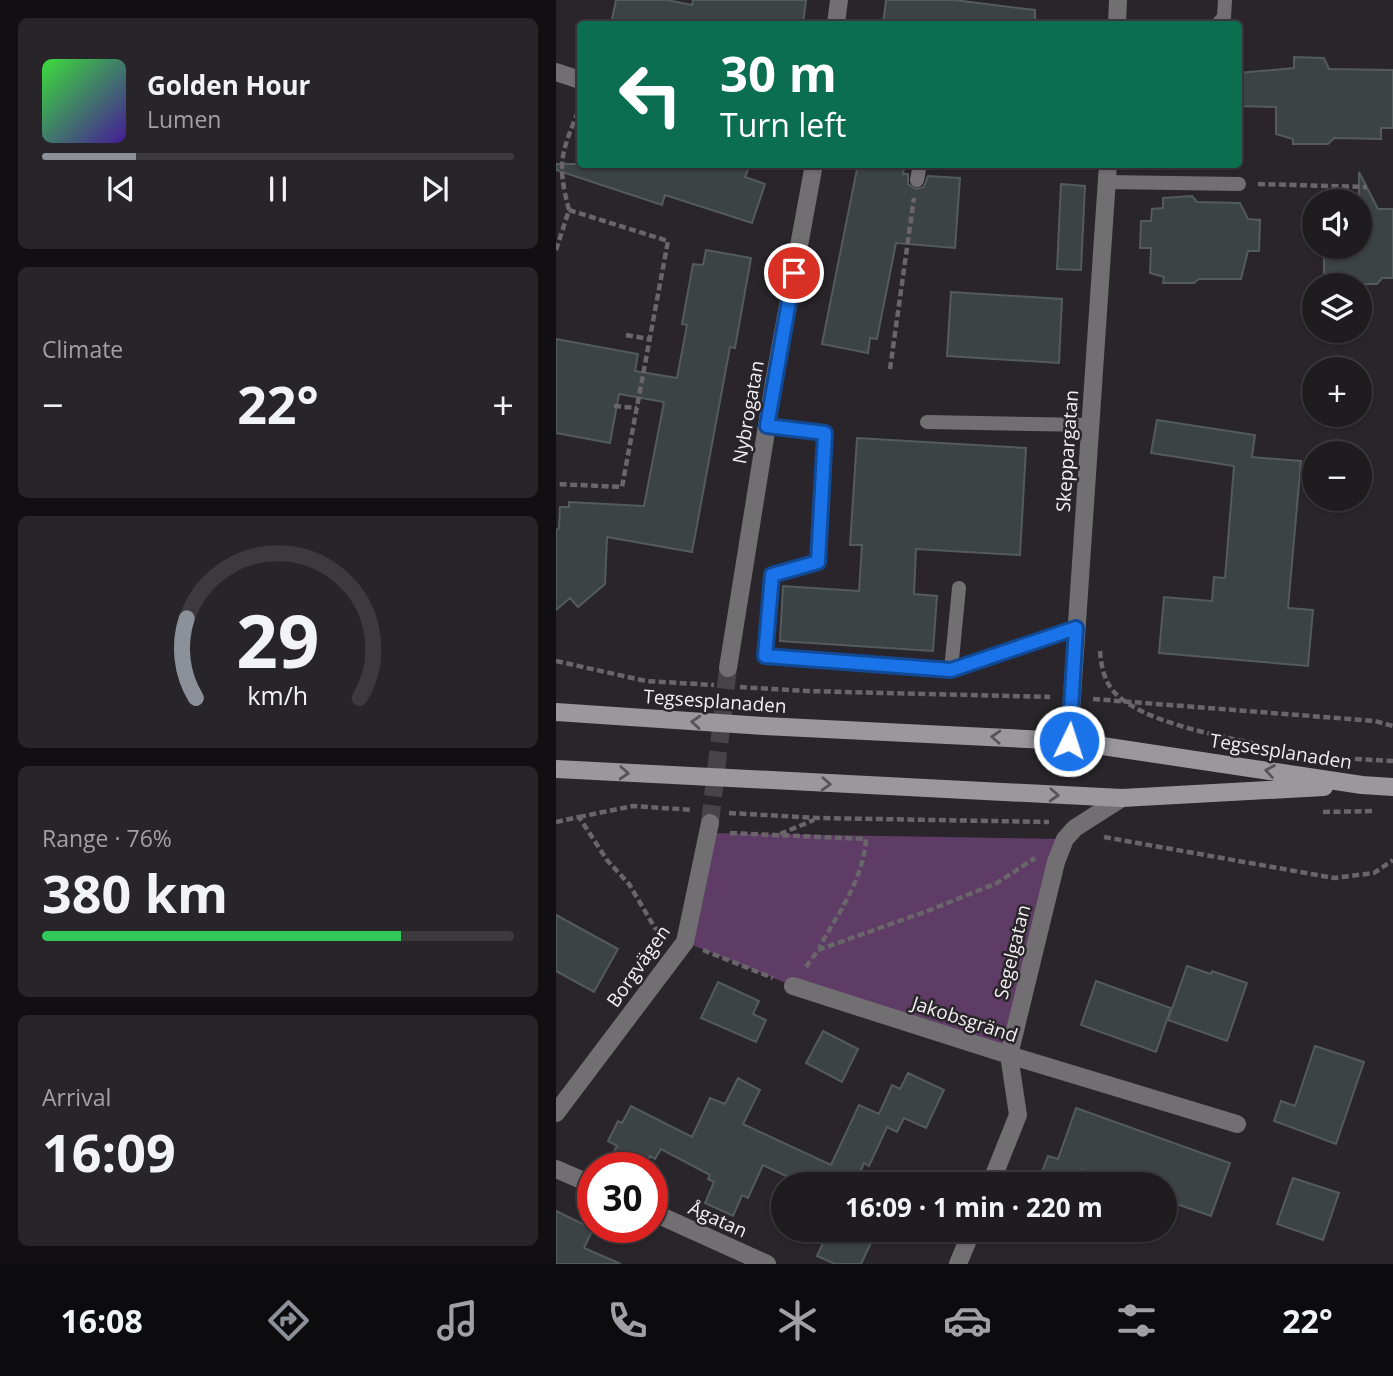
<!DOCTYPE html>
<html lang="en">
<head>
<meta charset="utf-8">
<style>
	:root { --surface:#1f1c20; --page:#272529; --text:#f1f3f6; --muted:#a1a1a5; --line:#3c3a3e; --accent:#8c9099 }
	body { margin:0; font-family:"Open Sans",sans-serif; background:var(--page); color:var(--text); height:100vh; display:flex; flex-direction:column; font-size:26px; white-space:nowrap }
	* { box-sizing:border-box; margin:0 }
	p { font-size:23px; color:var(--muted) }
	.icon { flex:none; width:38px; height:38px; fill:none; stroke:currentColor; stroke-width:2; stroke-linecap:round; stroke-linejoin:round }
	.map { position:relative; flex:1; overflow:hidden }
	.drawer { display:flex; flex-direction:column; gap:18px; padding:18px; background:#110f12; width:556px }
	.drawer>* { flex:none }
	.guide { position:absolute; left:21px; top:21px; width:665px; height:147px; border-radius:7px; box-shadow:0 2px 5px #0004,0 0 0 2px var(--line); background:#0b6e4f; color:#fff; overflow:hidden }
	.fabs { position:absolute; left:746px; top:189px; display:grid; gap:14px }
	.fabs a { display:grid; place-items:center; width:70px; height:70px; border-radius:50%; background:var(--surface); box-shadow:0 2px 5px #0004,0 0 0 2px var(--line); font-size:35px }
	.speed { position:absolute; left:21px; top:1152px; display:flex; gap:14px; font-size:35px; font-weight:700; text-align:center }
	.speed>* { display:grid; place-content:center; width:91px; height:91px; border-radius:50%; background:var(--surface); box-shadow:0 2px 5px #0004,0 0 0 2px var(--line); line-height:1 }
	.speed .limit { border:10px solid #d22; background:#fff; color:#111 }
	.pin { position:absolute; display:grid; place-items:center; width:60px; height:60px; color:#fff; margin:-30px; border:4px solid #fff; border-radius:50%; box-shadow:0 2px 7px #0007 }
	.me { position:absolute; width:77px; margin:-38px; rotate:4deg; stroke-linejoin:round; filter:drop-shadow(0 0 5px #0008) }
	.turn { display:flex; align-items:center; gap:24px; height:147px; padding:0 28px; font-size:32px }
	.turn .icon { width:91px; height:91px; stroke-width:2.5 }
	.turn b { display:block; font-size:49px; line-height:60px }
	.big { font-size:52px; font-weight:700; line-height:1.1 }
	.drawer .card { flex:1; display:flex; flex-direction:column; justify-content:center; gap:10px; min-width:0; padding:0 24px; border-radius:10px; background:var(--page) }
	.drawer .dial { align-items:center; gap:0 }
	.dial svg { height:182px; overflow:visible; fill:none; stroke:var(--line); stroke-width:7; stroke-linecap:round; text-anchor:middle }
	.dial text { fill:var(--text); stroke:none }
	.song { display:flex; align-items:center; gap:21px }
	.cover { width:84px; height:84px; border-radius:10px; background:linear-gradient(135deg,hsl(120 70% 55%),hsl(260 70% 35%)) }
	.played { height:7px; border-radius:4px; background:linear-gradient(90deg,var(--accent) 20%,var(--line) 20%) }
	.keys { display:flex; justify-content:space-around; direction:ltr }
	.heat { display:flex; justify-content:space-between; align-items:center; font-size:38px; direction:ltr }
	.charge { height:10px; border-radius:5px; background:linear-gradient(90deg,#34c759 76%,var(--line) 0) }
	.trip { position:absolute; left:215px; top:1172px; width:406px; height:70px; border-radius:35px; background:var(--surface); box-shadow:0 2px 5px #0004,0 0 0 2px var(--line); font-weight:700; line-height:70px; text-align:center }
	.dock { display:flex; height:112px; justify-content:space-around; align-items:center; background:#0c0b0d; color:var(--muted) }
	.dock .icon { width:49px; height:49px }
	.dock .on { color:var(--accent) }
	.dock b { font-size:32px; color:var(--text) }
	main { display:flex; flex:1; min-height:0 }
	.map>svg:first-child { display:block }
	.green { fill:#5f3c65 }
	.building { fill:#3c4344; stroke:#535b5c; stroke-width:2 }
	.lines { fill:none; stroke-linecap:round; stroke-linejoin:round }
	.minor-tunnel { stroke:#474348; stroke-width:18; stroke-dasharray:18 9; stroke-linecap:butt }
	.path { stroke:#69656a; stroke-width:4.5; stroke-dasharray:7 3.5; stroke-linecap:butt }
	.service { stroke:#716f71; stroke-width:14 }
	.minor { stroke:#716f71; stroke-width:18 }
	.secondary { stroke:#9b979b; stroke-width:18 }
	.oneway { stroke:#575357 }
	.route-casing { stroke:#114b97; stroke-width:18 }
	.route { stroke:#1a73e8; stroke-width:12 }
	.labels { text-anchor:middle; stroke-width:5; stroke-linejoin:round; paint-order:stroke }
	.street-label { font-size:19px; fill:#f2eff2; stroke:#29252a }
</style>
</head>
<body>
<main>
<section class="drawer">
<div class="card">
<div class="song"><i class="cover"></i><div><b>Golden Hour</b><p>Lumen</p></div></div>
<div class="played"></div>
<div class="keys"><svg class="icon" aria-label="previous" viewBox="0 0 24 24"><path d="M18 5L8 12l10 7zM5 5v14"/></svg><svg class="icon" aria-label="pause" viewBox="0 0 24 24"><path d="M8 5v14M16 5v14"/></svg><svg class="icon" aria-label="next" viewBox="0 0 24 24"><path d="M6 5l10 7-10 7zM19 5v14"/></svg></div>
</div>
<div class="card"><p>Climate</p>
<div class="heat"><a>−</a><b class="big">22°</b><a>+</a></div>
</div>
<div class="card dial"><svg viewBox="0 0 100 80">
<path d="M14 69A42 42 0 1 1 86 69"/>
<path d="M14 69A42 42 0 0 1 10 34" stroke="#8c9099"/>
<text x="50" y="56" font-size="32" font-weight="700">29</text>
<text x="50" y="72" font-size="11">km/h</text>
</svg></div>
<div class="card"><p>Range · 76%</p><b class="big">380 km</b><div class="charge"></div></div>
<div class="card"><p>Arrival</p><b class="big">16:09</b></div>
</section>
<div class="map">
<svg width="837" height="1264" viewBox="0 0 837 1264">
	<rect width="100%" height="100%" fill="#29252a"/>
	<path class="green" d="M 152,833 L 509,839 L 453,1055 L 237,986 L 129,942 Z"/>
	<path class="building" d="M 60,0 L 111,0 L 136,5 L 137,0 L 250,0 L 247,24 L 55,24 Z
		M 330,0 L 398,0 L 479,10 L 479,24 L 327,24 Z
		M 738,57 L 768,58 L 773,69 L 837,70 L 837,128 L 825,128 L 825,139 L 778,138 L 772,144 L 737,144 L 737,139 L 720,134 L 720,107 L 682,106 L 682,73 L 738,68 Z
		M 0,164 L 176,164 L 192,170 L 189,177 L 209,184 L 196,223 L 109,195 L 106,205 L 0,170 Z
		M 302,164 L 349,164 L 347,174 L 352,174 L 352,184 L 360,189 L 368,187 L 372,176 L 404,178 L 399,248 L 340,243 L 321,339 L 314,338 L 312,353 L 266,344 Z
		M 803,172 L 822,209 L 837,209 L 837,278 L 826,278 L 821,284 L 786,284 L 786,279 L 768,273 L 768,247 L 803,247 Z
		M 505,184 L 529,186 L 525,270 L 501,269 Z
		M 636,196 L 641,202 L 684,203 L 692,219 L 704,220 L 703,251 L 692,251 L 685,279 L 643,279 L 638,283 L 607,283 L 608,277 L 594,273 L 595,248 L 584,248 L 585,221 L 595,221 L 596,209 L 607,208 L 607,198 Z
		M 150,250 L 195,258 L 179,348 L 174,347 L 136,552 L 51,537 L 49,584 L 22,607 L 14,598 L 0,610 L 0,530 L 3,528 L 4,507 L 13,507 L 13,502 L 88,506 L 108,402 L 63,394 L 54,443 L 0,433 L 0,339 L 82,354 L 79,371 L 121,378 L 131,325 L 126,324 L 137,264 L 147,265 Z
		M 395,292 L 506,299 L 503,363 L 391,356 Z
		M 601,420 L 699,435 L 696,457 L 745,461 L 732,608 L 757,610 L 752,666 L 603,653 L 608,597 L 656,601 L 658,577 L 669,578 L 678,466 L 595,453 Z
		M 301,438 L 470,448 L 464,555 L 360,549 L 358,594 L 381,596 L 377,651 L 224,641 L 227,586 L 303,591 L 306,545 L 294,545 Z
		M 0,915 L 62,949 L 38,992 L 0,971 Z
		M 631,966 L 655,974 L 656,971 L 691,983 L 671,1041 L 612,1020 Z
		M 540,981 L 615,1008 L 600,1052 L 525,1025 Z
		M 162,982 L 203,1001 L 197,1014 L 210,1020 L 200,1042 L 145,1018 Z
		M 267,1031 L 302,1049 L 286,1082 L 250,1063 Z
		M 759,1046 L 808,1062 L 780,1144 L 718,1121 L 725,1101 L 739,1106 Z
		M 352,1073 L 388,1090 L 370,1128 L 348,1118 L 341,1132 L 331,1127 L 313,1166 L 308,1163 L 302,1177 L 318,1185 L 249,1185 L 207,1165 L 192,1198 L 186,1195 L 177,1216 L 149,1203 L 158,1182 L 152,1179 L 154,1175 L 105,1149 L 99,1159 L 94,1156 L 88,1167 L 80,1167 L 56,1155 L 61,1146 L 52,1141 L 62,1121 L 66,1123 L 75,1106 L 136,1137 L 154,1098 L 169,1104 L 182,1078 L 204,1090 L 187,1124 L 275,1165 L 303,1105 L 323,1114 L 336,1085 L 344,1089 Z
		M 520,1108 L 674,1163 L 655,1216 L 609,1200 L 609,1185 L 567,1185 L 526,1170 L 520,1185 L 481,1185 L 492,1156 L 502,1159 Z
		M 737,1178 L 783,1193 L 767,1240 L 721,1224 Z
		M 0,1211 L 37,1229 L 28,1248 L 65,1264 L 0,1264 Z
		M 273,1230 L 321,1230 L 305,1264 L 279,1264 L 261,1256 Z"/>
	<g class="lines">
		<path class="minor-tunnel" d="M 154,823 L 172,668"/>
		<path class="path" d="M 702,184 L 811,187
			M 13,210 C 0,161 6,152 24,107
			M 0,250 L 13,210 L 112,241 L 66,487 L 0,484
			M 70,335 L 93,339
			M 334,369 L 358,198
			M 58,406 L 81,408
			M 544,651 C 545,665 548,681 558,692 C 586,722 660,735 700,744
			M 0,661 L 90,681 L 158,685
			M 184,687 L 250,691 L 494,697
			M 537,699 L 819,721 L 837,726
			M 799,759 L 837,761
			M 767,812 L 818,811
			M 173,813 L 262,818 L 493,822
			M 23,817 L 77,806 L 137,810
			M 0,822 L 23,817 L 51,860 L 73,884 L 99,928 L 111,934
			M 174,833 L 310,839 C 307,881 282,913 263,948
			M 224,834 L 258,820
			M 548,837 L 778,878 L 818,873 L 837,860
			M 147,950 L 217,978
			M 250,967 L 262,950 L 374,910 L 441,883 L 479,858"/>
		<path class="service" d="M 662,24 L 668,17 L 669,0
			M 361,180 L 364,164
			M 551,182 L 683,184
			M 371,422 L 534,425
			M 211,426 L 269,433 L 262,562 L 216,575 L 209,656 L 395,670 L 403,588
			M 395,670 L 520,628"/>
		<path class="minor" d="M 280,24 L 283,0
			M 561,24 L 562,0
			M 0,72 L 24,80
			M 172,668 L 218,382 L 258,164
			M 513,741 L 552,164
			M 237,986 L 453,1055 L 681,1124
			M 0,1113 L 129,942 L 154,823
			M 0,1169 L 37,1185
			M 434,1185 L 462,1115 L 453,1055 L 500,862 L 509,839 L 519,828 L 566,798
			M 96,1212 L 211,1264
			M 402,1264 L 416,1230"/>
		<path class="secondary" d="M 0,712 L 208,726 L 513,741 L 806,785 L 837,787
			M 0,769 L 566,798 L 768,787"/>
	</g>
	<defs><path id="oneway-chevron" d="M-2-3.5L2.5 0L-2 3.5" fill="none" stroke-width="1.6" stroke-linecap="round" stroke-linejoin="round" transform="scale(1.75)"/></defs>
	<g class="oneway">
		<use href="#oneway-chevron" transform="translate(140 722) rotate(-176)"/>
		<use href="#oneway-chevron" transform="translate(440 737) rotate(-177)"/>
		<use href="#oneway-chevron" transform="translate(714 771) rotate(-171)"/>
		<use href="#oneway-chevron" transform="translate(68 773) rotate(3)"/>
		<use href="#oneway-chevron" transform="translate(270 784) rotate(3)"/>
		<use href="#oneway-chevron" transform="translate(498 795) rotate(3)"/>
	</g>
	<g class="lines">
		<g class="route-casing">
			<path id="route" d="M 238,273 L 211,426 L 269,433 L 262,562 L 216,575 L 209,656 L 395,670 L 520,628 L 513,741"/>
		</g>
		<use href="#route" class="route"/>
	</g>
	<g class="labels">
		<g class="street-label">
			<text transform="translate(192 412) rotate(-80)" y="7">Nybrogatan</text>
			<text transform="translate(511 451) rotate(-86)" y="7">Skeppargatan</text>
			<text transform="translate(159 701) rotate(4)" y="7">Tegsesplanaden</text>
			<text transform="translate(725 751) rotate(9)" y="7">Tegsesplanaden</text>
			<text transform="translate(456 952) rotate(-76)" y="7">Segelgatan</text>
			<text transform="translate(82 966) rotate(-55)" y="7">Borgvägen</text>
			<text transform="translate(409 1019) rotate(18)" y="7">Jakobsgränd</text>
			<text transform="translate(162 1219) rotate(24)" y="7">Ågatan</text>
		</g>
	</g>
</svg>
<div class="fabs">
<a><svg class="icon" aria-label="sound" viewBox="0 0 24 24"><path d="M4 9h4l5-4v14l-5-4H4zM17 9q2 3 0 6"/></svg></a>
<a><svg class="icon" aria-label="layers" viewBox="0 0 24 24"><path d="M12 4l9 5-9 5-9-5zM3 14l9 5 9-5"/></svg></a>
<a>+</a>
<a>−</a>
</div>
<div class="speed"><div class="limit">30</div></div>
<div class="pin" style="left:238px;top:273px;background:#d93025"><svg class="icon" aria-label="arrive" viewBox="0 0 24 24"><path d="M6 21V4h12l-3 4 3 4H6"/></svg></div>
<svg class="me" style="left:513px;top:741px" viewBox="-20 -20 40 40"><circle r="17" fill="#1a73e8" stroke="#fff" stroke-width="3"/><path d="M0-11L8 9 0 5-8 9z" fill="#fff"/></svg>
<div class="trip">16:09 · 1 min · 220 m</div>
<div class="guide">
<div class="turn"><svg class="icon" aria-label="left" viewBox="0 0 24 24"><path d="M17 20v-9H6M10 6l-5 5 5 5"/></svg><div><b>30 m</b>Turn left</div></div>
</div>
</div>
</main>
<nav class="dock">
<b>16:08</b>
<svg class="icon on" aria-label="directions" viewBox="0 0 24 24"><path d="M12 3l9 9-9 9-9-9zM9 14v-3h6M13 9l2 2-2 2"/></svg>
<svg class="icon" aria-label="music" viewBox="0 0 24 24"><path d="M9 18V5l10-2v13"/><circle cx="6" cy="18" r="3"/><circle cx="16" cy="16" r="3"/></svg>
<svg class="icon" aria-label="phone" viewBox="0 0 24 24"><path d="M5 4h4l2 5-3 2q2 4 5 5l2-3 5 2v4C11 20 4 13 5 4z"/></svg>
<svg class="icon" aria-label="climate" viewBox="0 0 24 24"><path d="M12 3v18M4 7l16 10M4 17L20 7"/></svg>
<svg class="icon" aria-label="car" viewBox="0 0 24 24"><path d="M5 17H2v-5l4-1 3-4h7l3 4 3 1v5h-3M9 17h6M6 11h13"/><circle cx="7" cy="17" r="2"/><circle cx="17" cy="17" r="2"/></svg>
<svg class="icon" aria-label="filters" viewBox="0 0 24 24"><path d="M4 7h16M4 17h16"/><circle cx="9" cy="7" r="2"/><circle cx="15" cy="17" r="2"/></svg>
<b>22°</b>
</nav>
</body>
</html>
